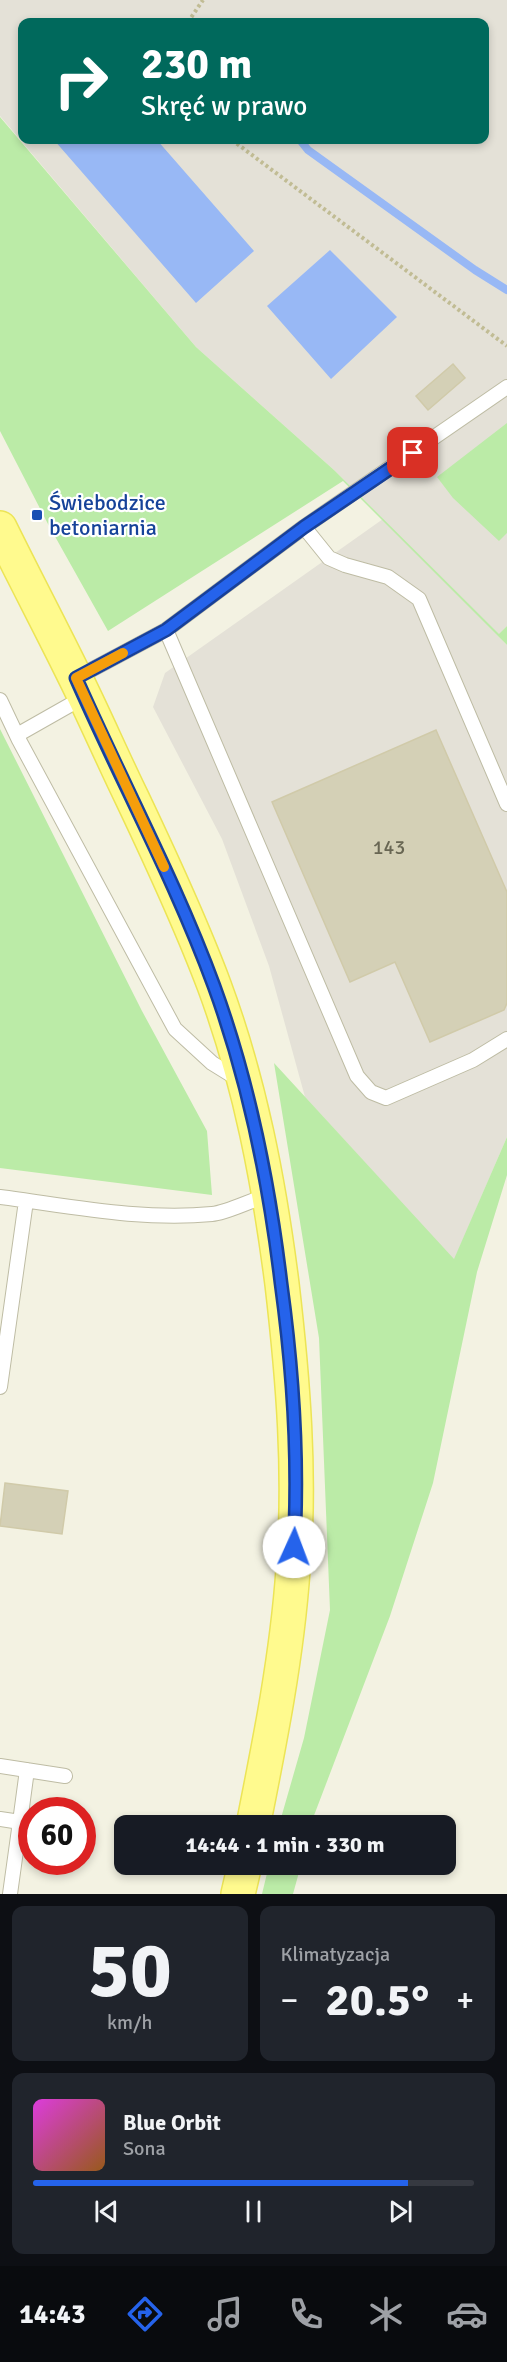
<!DOCTYPE html>
<html lang="pl">
<head>
<meta charset="utf-8">
<style>
	:root { --surface:#171b24; --page:#20242c; --text:#f1f3f6; --muted:#9ea1a6; --line:#363941; --accent:#2563eb }
	body { margin:0; font-family:Signika,sans-serif; background:var(--page); color:var(--text); height:100vh; display:flex; flex-direction:column; font-size:22px; white-space:nowrap }
	* { box-sizing:border-box; margin:0 }
	p { font-size:20px; color:var(--muted) }
	.icon { flex:none; width:33px; height:33px; fill:none; stroke:currentColor; stroke-width:2; stroke-linecap:round; stroke-linejoin:round }
	.map { position:relative; height:1894px; overflow:hidden }
	.sheet { display:flex; flex-direction:column; gap:12px; padding:12px; background:#0d0f14; flex:1 }
	.sheet>* { flex:none }
	.top-card { position:absolute; left:18px; top:18px; width:471px; height:126px; border-radius:12px; box-shadow:0 3px 9px #0003; background:#00695c; color:#fff; overflow:hidden }
	.speed { position:absolute; left:18px; top:1797px; display:flex; gap:12px; font-size:30px; font-weight:700; text-align:center }
	.speed>* { display:grid; place-content:center; width:78px; height:78px; border-radius:50%; background:var(--surface); box-shadow:0 3px 9px #0003; line-height:1 }
	.speed .limit { border:9px solid #d22; background:#fff; color:#111 }
	.pin { position:absolute; display:grid; place-items:center; width:51px; height:51px; color:#fff; margin:-26px; border-radius:12px; box-shadow:0 3px 9px #0006 }
	.me { position:absolute; width:66px; margin:-33px; rotate:2deg; stroke-linejoin:round; filter:drop-shadow(0 0 4px #0008) }
	.turn { display:flex; align-items:center; gap:21px; height:126px; padding:0 24px; font-size:27px }
	.turn .icon { width:78px; height:78px; stroke-width:2.5 }
	.turn b { display:block; font-size:42px; line-height:51px }
	.big { font-size:45px; font-weight:700; line-height:1.1 }
	.sheet .widget { flex:1; display:flex; flex-direction:column; justify-content:center; gap:9px; min-width:0; padding:0 21px; border-radius:12px; background:var(--page) }
	.sheet .dial { align-items:center; gap:0 }
	.dial b { font-size:78px; line-height:1 }
	.song { display:flex; align-items:center; gap:18px }
	.cover { width:72px; height:72px; border-radius:9px; background:linear-gradient(135deg,hsl(300 70% 55%),hsl(30 70% 35%)) }
	.played { height:6px; border-radius:3px; background:linear-gradient(90deg,var(--accent) 85%,var(--line) 85%) }
	.keys { display:flex; justify-content:space-around; direction:ltr }
	.heat { display:flex; justify-content:space-between; align-items:center; font-size:33px; direction:ltr }
	.sheet .tiles { flex:1; display:grid; gap:12px; grid-template-columns:1fr 1fr }
	.widget:last-child { grid-column:span 2 }
	.trip { position:absolute; left:114px; top:1815px; width:342px; height:60px; border-radius:12px; background:var(--surface); box-shadow:0 3px 9px #0003; font-weight:700; line-height:60px; text-align:center }
	.dock { display:flex; height:96px; justify-content:space-around; align-items:center; background:#090b0e; color:var(--muted) }
	.dock .icon { width:42px; height:42px }
	.dock .current { color:var(--accent) }
	.dock b { font-size:27px; color:var(--text) }
	.map>svg:first-child { display:block }
	.industrial { fill:#e4e1d7; fill-rule:evenodd }
	.green { fill:#bbeba7 }
	.water { fill:#98b8f5 }
	.lines { fill:none; stroke-linecap:round; stroke-linejoin:round }
	.stream { stroke:#98b8f5; stroke-width:8 }
	.building { fill:#d4d0b6; stroke:#d0caa9; stroke-width:1.5 }
	.lane-casing { stroke:#bebca4; stroke-width:16 }
	.primary-casing { stroke:#ece456; stroke-width:36 }
	.path { stroke:#c1bc94; stroke-width:4; stroke-dasharray:3 3; stroke-linecap:butt }
	.lane { stroke:#fff; stroke-width:14 }
	.primary { stroke:#fffa8e; stroke-width:33 }
	.route-casing { stroke:#184099; stroke-width:15 }
	.route { stroke:#2563eb; stroke-width:10 }
	.slow { stroke:#f59e0b; stroke-width:10 }
	.transit-dot { fill:#1a4fb4; stroke:#fff; stroke-width:2 }
	.labels { text-anchor:middle; stroke-width:4.5; stroke-linejoin:round; paint-order:stroke }
	.number-label { font-size:20px; fill:#686653 }
	.transit-label { font-size:22px; fill:#164399; stroke:#fff; text-anchor:start }
</style>
</head>
<body>
<div class="map">
<svg width="507" height="1894" viewBox="0 0 507 1894">
	<rect width="100%" height="100%" fill="#f3f2e2"/>
	<path class="industrial" d="M 0,0 L 507,0 L 507,626 L 499,635 L 479,616 L 507,645 L 507,1137 L 454,1260 L 305,1097 L 269,966 L 222,839 L 153,707 L 165,673 L 383,519 L 334,470 L 196,347 L 0,116 ZM 22,22 L 484,22 L 484,140 L 22,140 Z"/>
	<path class="green" d="M 0,117 L 196,347 L 334,470 L 499,634 L 507,626 L 507,645 L 343,481 L 108,631 L 48,524 L 0,431 Z
		M 507,423 L 507,533 L 499,541 L 453,498 L 437,477 Z
		M 0,729 L 142,1011 L 207,1131 L 212,1195 L 0,1168 Z
		M 274,1063 L 454,1259 L 507,1137 L 507,1175 L 477,1272 L 433,1483 L 390,1616 L 310,1826 L 279,1825 L 304,1738 L 330,1610 L 319,1338 Z
		M 269,1865 L 301,1865 L 293,1894 L 262,1894 Z"/>
	<path class="water" d="M 54,140 L 157,140 L 254,251 L 196,303 Z
		M 330,250 L 397,317 L 331,379 L 267,306 Z"/>
	<g class="lines">
		<path class="stream" d="M 300,140 L 308,150 L 475,270 L 507,290"/>
	</g>
	<path class="building" d="M 453,364 L 465,378 L 428,410 L 416,396 Z
		M 436,730 L 507,892 L 507,1003 L 504,1010 L 430,1042 L 395,962 L 350,982 L 272,802 Z
		M 5,1483 L 68,1491 L 62,1534 L 0,1526 Z"/>
	<g class="lines">
		<g class="lane-casing">
			<path id="lane" d="M 304,527 L 329,558 L 345,565 L 388,577 L 419,599 L 507,804
				M 166,630 L 357,1076 L 371,1092 L 386,1098 L 473,1060 L 507,1039
				M 76,678 L 166,630 L 304,527 L 507,387
				M 0,700 L 19,740 L 175,1029 L 212,1063 L 241,1081
				M 17,735 L 84,697
				M 0,1197 C 70,1206 142,1221 212,1214 C 227,1213 253,1199 270,1195
				M 0,1387 L 26,1201
				M 0,1766 L 65,1776
				M 0,1819 L 20,1822 L 10,1894
				M 20,1822 L 27,1770"/>
		</g>
		<g class="primary-casing">
			<path id="primary" d="M 0,528 C 24,577 50,626 74,675 C 94,715 112,757 132,798 C 161,859 190,921 214,985 C 250,1082 269,1182 282,1284 C 293,1378 301,1475 293,1570 C 287,1656 270,1741 253,1826
				M 238,1894 L 245,1864"/>
		</g>
		<path class="path" d="M 188,22 L 203,0
			M 232,140 L 507,346"/>
		<use href="#lane" class="lane"/>
		<use href="#primary" class="primary"/>
	</g>
	<g class="lines">
		<g class="route-casing">
			<path id="route" d="M 294,1547 C 299,1459 293,1370 281,1283 C 269,1182 249,1082 214,986 C 175,880 121,781 76,678 L 166,630 L 304,527 L 413,453"/>
		</g>
		<use href="#route" class="route"/>
		<path class="slow" d="M 123,653 L 76,678 L 164,867"/>
	</g>
	<rect class="transit-dot" x="31" y="509" width="12" height="12" rx="3"/>
	<g class="labels">
		<g class="number-label">
			<text x="389" y="854">143</text>
		</g>
		<g class="transit-label">
			<text x="49" y="510">Świebodzice<tspan x="49" dy="25">betoniarnia</tspan></text>
		</g>
	</g>
</svg>
<div class="speed"><div class="limit">60</div></div>
<div class="pin" style="left:413px;top:453px;background:#d93025"><svg class="icon" aria-label="arrive" viewBox="0 0 24 24"><path d="M6 21V4h12l-3 4 3 4H6"/></svg></div>
<svg class="me" style="left:294px;top:1547px" viewBox="-20 -20 40 40"><circle r="19" fill="#fff"/><path d="M0-13L10 11 0 6-10 11z" fill="#2563eb"/></svg>
<div class="trip">14:44 · 1 min · 330 m</div>
<div class="top-card">
<div class="turn"><svg class="icon" aria-label="right" viewBox="0 0 24 24"><path d="M7 20v-9h11M14 6l5 5-5 5"/></svg><div><b>230 m</b>Skręć w prawo</div></div>
</div>
</div>
<section class="sheet">
<div class="tiles">
<div class="widget dial"><b>50</b><p>km/h</p></div>
<div class="widget"><p>Klimatyzacja</p>
<div class="heat"><a>−</a><b class="big">20.5°</b><a>+</a></div>
</div>
<div class="widget">
<div class="song"><i class="cover"></i><div><b>Blue Orbit</b><p>Sona</p></div></div>
<div class="played"></div>
<div class="keys"><svg class="icon" aria-label="previous" viewBox="0 0 24 24"><path d="M18 5L8 12l10 7zM5 5v14"/></svg><svg class="icon" aria-label="pause" viewBox="0 0 24 24"><path d="M8 5v14M16 5v14"/></svg><svg class="icon" aria-label="next" viewBox="0 0 24 24"><path d="M6 5l10 7-10 7zM19 5v14"/></svg></div>
</div>
</div>
</section>
<nav class="dock">
<b>14:43</b>
<svg class="icon current" aria-label="directions" viewBox="0 0 24 24"><path d="M12 3l9 9-9 9-9-9zM9 14v-3h6M13 9l2 2-2 2"/></svg>
<svg class="icon" aria-label="music" viewBox="0 0 24 24"><path d="M9 18V5l10-2v13"/><circle cx="6" cy="18" r="3"/><circle cx="16" cy="16" r="3"/></svg>
<svg class="icon" aria-label="phone" viewBox="0 0 24 24"><path d="M5 4h4l2 5-3 2q2 4 5 5l2-3 5 2v4C11 20 4 13 5 4z"/></svg>
<svg class="icon" aria-label="climate" viewBox="0 0 24 24"><path d="M12 3v18M4 7l16 10M4 17L20 7"/></svg>
<svg class="icon" aria-label="car" viewBox="0 0 24 24"><path d="M5 17H2v-5l4-1 3-4h7l3 4 3 1v5h-3M9 17h6M6 11h13"/><circle cx="7" cy="17" r="2"/><circle cx="17" cy="17" r="2"/></svg>
</nav>
</body>
</html>
